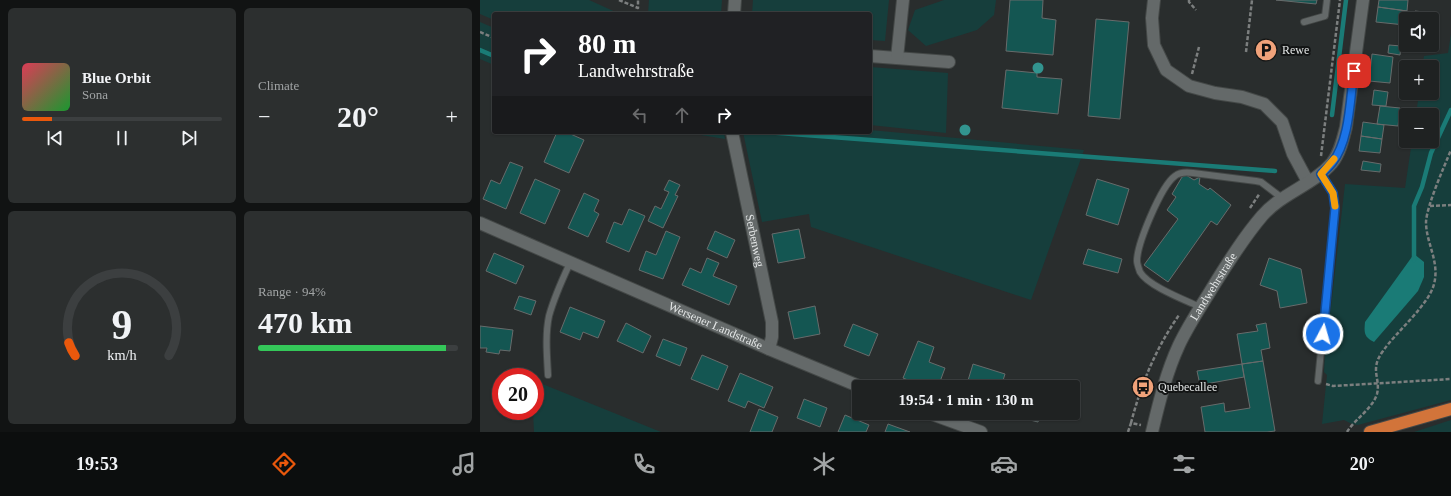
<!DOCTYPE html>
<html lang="en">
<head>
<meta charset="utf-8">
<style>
	:root { --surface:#1f2222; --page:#2c2f2f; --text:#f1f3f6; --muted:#a1a4a5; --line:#3c3f40; --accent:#ea580c }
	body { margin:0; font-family:"Times New Roman",serif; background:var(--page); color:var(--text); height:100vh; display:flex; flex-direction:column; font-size:15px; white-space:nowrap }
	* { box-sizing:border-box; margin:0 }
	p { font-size:13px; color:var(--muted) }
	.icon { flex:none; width:22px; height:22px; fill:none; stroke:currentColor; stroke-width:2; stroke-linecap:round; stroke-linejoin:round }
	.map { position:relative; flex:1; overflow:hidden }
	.details { display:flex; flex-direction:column; gap:8px; padding:8px; background:#111313; width:480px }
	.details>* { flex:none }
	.guide { position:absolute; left:12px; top:12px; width:380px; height:122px; border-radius:4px; box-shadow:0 1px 3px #0004,0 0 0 1px var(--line); background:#202124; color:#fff; overflow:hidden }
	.fabs { position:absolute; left:919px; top:12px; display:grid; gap:8px }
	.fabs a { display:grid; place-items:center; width:40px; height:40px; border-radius:4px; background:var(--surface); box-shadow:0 1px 3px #0004,0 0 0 1px var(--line); font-size:20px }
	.speed { position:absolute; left:12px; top:368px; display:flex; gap:8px; font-size:20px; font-weight:700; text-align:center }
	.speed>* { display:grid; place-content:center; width:52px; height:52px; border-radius:50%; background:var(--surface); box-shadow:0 1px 3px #0004,0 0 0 1px var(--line); line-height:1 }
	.speed .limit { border:6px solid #d22; background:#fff; color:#111 }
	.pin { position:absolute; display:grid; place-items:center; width:34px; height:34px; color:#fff; margin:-17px; border-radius:8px; box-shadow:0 2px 6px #0006 }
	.me { position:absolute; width:44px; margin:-22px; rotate:6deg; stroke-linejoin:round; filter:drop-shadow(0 0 3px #0008) }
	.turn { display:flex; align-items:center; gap:14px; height:84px; padding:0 20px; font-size:18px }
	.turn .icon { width:52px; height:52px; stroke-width:2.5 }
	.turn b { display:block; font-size:28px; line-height:34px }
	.lanes { display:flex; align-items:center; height:38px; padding:0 20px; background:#0003; justify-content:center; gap:20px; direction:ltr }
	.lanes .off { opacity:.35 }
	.big { font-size:30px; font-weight:700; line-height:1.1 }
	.details .tile { flex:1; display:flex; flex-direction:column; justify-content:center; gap:6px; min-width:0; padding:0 14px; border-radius:6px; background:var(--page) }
	.details .dial { align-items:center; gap:0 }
	.dial svg { height:104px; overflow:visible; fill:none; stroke:var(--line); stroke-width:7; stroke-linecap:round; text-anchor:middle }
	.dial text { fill:var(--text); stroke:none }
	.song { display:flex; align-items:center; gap:12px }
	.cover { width:48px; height:48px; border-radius:6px; background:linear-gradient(135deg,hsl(350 70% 55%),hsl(130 70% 35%)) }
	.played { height:4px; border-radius:2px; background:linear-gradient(90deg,var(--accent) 15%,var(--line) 15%) }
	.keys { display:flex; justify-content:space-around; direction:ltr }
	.heat { display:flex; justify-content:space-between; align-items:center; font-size:22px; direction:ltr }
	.charge { height:6px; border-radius:3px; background:linear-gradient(90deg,#34c759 94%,var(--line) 0) }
	.details .tiles { flex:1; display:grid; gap:8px; grid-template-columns:repeat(2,1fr) }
	.trip { position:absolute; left:372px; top:380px; width:228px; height:40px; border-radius:4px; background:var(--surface); box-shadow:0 1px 3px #0004,0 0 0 1px var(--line); font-weight:700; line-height:40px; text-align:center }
	.tab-bar { display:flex; height:64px; justify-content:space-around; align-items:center; background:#0c0e0e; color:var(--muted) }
	.tab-bar .icon { width:28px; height:28px }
	.tab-bar .active { color:var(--accent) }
	.tab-bar b { font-size:18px; color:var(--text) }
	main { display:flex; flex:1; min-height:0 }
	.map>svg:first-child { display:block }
	.green { fill:#163e3c }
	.water { fill:#1a7b76 }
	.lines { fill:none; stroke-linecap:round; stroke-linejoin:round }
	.stream { stroke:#1a7b76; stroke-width:4.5 }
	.building { fill:#145652; stroke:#676b6b }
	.service-casing { stroke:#444847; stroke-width:8 }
	.minor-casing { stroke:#444847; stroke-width:14 }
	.tertiary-casing { stroke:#444847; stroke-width:14 }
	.trunk-casing { stroke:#444847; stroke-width:14 }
	.path { stroke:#7c7f7f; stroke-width:2.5; stroke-dasharray:4 2; stroke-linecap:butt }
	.service { stroke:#646969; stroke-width:6 }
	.minor { stroke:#646969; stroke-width:12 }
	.tertiary { stroke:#646969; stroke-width:12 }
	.trunk { stroke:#d2743a; stroke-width:12 }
	.tree { fill:#32948f }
	.route-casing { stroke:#114b97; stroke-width:10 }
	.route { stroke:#1a73e8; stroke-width:7 }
	.slow { stroke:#f59e0b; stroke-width:7 }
	.labels { text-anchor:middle; stroke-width:4; stroke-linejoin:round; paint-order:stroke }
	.poi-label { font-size:12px; fill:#e3e6e6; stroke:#131515; text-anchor:start }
	.street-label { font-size:12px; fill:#e3e6e6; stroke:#131515 }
</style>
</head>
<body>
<main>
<section class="details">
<div class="tiles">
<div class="tile">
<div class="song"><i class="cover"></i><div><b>Blue Orbit</b><p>Sona</p></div></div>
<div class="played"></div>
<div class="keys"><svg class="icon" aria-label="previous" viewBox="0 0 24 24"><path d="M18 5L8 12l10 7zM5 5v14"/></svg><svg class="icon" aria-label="pause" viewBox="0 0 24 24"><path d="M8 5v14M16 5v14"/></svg><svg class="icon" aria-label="next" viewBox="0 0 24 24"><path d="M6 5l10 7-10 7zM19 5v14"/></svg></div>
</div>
<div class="tile"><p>Climate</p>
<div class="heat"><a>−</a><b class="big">20°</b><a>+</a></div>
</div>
<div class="tile dial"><svg viewBox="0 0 100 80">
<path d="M14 69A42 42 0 1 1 86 69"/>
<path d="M14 69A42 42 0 0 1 9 59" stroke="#ea580c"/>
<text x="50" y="56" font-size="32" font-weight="700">9</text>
<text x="50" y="72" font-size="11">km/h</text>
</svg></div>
<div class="tile"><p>Range · 94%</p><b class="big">470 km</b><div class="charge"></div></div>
</div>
</section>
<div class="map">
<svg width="971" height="432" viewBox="0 0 971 432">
	<rect width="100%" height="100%" fill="#292d2d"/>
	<path class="green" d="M 0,0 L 109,0 L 140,14 L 14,14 L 14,20 L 0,14 Z
		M 169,0 L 242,0 L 241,14 L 168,14 Z
		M 273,0 L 409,0 L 405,41 L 390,40 L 390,14 L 272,14 Z
		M 464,0 L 516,0 L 514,15 L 497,30 L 446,46 L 428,30 L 435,10 Z
		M 0,22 L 14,28 L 14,65 L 0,59 Z
		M 971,34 L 971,400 L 878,425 L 872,424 L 864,420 L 842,424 L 847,375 L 844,372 L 846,334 L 851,307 L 865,184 L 925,188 L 932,141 L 952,141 L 952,115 L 936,115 L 939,93 L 952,93 L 952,67 L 942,67 L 944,56 L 968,53 Z
		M 390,67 L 468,73 L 466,133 L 390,125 Z
		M 390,130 L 604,150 L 551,300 L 331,227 L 329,214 L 282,222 L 263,132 L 390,132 Z
		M 204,132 L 244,132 L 245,139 L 203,132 Z
		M 55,381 L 181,432 L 54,432 L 53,411 L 55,411 Z
		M 971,420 L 971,432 L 934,432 Z"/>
	<path class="water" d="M 934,254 L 944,262 L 944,277 L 938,291 L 894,342 C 884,337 884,333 885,322 Z"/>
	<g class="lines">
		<path class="stream" d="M 0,50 L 14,56
			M 852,115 L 866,0
			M 286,132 L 795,171
			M 934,260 L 934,206 L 942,187 L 951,153 L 971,110"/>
	</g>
	<path class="building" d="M 530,0 L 563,0 L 562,18 L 576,20 L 573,55 L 526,51 Z
		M 796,0 L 837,0 L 836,4 Z
		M 899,0 L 928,0 L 927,11 L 898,7 Z
		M 898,7 L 927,11 L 925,25 L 896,22 Z
		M 935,11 L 953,13 L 952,21 L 952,19 L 933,19 Z
		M 616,19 L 649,22 L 640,119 L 608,116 Z
		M 909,45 L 921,46 L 920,55 L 908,53 Z
		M 892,54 L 913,57 L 910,83 L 889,81 Z
		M 526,70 L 557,73 L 557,77 L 582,79 L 578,114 L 522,108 Z
		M 894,90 L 908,92 L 906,106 L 892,105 Z
		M 900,106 L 920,108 L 918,126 L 897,124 Z
		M 883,122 L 904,125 L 902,139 L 881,136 Z
		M 77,132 L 86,132 L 104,140 L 89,173 L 64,162 Z
		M 881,136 L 902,139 L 900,153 L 879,151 Z
		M 883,161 L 901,164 L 900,172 L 881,170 Z
		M 30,162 L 43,167 L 26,209 L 3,199 L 11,180 L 20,184 Z
		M 706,175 L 714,180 L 720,177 L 719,184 L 728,190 L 730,188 L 751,205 L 737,225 L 731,221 L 688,282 L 664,265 L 698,219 L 687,210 L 696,197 L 692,194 L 702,177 Z
		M 55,179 L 80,190 L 65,224 L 40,213 Z
		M 617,179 L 649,189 L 638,225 L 606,215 Z
		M 189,180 L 200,185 L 195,195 L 198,196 L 183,228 L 168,221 L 175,206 L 181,209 L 189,192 L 184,190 Z
		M 104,193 L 119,200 L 114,211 L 119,214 L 108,237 L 88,228 Z
		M 149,209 L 165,216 L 149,252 L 126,242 L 134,222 L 142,225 Z
		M 319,229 L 325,258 L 298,263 L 292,234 Z
		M 186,231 L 200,237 L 183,279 L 159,270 L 166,251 L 176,255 Z
		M 235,231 L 255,240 L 247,258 L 227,249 Z
		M 608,249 L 642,259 L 638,273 L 603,264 Z
		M 14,253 L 44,266 L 36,284 L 6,271 Z
		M 227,258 L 239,263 L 233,276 L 257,286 L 249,305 L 202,285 L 210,268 L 221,273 Z
		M 789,258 L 821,269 L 827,303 L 800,308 L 797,291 L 780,285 Z
		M 39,296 L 56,301 L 51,315 L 34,309 Z
		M 335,306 L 340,334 L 314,339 L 308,312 Z
		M 90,307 L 125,321 L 118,338 L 103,332 L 100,340 L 80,332 Z
		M 146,323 L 171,336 L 163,353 L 137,341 Z
		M 786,323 L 790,348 L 781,350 L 783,361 L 762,364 L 757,334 L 778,331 L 776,325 Z
		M 373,324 L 398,334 L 389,356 L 364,346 Z
		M 0,326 L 33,330 L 30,351 L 20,350 L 19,354 L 6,352 L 7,348 L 0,348 Z
		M 183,339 L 207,348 L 200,366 L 176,356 Z
		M 438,341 L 454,347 L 449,362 L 465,368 L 458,387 L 445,387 L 423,378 Z
		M 222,355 L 248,366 L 238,390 L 211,379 Z
		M 783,361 L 795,431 L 787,432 L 725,432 L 721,407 L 744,403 L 745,412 L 770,408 L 762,364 Z
		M 493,364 L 525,374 L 521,387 L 486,387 Z
		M 762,364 L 764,377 L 720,385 L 717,371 Z
		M 260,373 L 293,387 L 284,408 L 268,401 L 265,408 L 248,401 Z
		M 324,399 L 347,408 L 340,427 L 317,418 Z
		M 279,409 L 298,417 L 292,432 L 270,432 Z
		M 522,413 L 561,413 L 558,422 Z
		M 365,415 L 389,425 L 386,432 L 358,432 Z
		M 408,424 L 430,432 L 405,432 Z"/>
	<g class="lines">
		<g class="service-casing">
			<path id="service" d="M 824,22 L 845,16 L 847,0
				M 720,307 C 705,300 668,286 660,272 C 659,269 657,264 657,261 C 657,244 681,186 695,176 C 700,172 706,172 713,173 L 776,181 L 781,182 L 802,198
				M 68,375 C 67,356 65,335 69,316 C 74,298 82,280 90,263
				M 838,381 L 855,208 L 853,193 L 841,174"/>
		</g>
		<g class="minor-casing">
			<g id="minor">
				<path d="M 674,0 L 672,18 L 674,45 L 686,70 L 709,86 L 735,93 L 762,97 L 784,104 L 802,122 L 813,154 L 828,182"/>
				<path d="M 254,14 L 255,0"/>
				<path d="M 390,56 L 469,62"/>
				<path d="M 417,58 L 423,0"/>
				<path id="s1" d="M 252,132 L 292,322 L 292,337 L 289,349"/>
				<path id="s2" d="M 0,223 L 289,349 L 381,387"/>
				<path d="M 449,413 L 501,432"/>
			</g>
		</g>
		<g class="tertiary-casing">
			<g id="tertiary">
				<path id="s3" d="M 672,432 C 679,403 686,373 699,345 C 709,324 722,305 734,285 C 749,261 764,237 782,216 C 802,193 833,185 852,163 C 860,153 863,139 866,127 L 883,0"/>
			</g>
		</g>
		<g class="trunk-casing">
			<path id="trunk" d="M 890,432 L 971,409"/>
		</g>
		<path class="path" d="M 139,0 L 158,8 L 158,0
			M 709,0 L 709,2 L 716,10
			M 0,32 L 14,38
			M 766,52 L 772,0
			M 712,74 L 719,47
			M 841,156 L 860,0
			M 950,206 L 971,205
			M 770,208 L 780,193
			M 846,384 L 853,386 L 971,379
			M 651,423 C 661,384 676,348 699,315
			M 648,432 L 651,423 L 661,425
			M 867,432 C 875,419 893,408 897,394 C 901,378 889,370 903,351 C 916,332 949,305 954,284 C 960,262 946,243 946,222 C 947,205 964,167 971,150"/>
		<use href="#service" class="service"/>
		<use href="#minor" class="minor"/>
		<use href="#tertiary" class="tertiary"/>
		<use href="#trunk" class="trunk"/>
	</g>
	<g class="tree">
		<circle cx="558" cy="68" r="5.5"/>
		<circle cx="485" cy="130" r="5.5"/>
	</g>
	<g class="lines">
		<g class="route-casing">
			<path id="route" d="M 843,334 L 855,208 L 853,193 L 841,174 C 845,170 849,167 852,163 C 870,141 870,98 874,71"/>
		</g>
		<use href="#route" class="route"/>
		<path class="slow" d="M 854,159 L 841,174 L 853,193 L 855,206"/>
	</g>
	<defs>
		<g id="parking-disc" transform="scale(1.15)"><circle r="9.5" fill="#f0a27a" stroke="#131515"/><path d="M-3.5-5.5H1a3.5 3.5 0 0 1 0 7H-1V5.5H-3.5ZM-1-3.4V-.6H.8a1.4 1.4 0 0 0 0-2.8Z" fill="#111"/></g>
		<g id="bus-disc" transform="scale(1.15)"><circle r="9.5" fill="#f0a27a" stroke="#131515"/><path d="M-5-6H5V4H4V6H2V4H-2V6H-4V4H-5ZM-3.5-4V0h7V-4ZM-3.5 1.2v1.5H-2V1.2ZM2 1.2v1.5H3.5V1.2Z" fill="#111"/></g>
	</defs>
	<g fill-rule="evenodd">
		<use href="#parking-disc" x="786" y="50"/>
		<use href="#bus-disc" x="663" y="387"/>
	</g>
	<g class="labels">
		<g class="poi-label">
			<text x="802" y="54">Rewe</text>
			<text x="678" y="391">Quebecallee</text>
		</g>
		<g class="street-label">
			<text dy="4" stroke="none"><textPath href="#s1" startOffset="111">Serbenweg</textPath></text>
			<text dy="4" stroke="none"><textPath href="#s3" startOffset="159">Landwehrstraße</textPath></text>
			<text dy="4" stroke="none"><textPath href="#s2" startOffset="257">Wersener Landstraße</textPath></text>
		</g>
	</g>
</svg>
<div class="fabs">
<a><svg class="icon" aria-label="sound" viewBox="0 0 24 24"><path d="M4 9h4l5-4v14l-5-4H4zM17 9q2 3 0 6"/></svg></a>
<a>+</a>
<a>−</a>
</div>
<div class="speed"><div class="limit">20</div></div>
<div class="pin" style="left:874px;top:71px;background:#d93025"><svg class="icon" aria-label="arrive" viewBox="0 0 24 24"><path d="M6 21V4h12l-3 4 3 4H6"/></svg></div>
<svg class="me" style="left:843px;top:334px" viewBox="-20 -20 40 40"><circle r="17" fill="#1a73e8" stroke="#fff" stroke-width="3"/><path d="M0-11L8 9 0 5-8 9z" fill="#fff"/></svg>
<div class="trip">19:54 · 1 min · 130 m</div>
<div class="guide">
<div class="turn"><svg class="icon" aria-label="right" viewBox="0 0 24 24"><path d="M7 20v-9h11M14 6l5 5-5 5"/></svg><div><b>80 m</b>Landwehrstraße</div></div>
<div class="lanes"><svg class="icon off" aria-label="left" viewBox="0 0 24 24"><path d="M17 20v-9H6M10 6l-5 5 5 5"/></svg><svg class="icon off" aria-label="ahead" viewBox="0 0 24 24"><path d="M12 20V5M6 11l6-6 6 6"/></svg><svg class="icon" aria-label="right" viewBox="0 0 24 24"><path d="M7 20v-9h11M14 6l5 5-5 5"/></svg></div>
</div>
</div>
</main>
<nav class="tab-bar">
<b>19:53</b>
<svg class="icon active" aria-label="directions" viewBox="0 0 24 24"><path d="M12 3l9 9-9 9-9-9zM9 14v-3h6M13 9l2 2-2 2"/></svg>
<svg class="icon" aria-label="music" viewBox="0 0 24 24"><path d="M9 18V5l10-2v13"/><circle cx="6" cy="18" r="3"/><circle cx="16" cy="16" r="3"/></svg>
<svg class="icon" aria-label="phone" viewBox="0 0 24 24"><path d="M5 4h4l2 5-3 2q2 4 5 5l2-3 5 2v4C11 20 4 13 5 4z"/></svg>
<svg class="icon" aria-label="climate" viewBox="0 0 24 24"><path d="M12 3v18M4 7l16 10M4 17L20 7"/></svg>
<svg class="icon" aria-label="car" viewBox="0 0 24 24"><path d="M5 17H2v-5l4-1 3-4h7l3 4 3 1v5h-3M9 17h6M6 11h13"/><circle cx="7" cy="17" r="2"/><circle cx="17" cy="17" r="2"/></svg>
<svg class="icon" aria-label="filters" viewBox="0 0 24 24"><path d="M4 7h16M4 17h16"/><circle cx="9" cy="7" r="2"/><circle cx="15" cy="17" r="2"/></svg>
<b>20°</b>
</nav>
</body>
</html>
